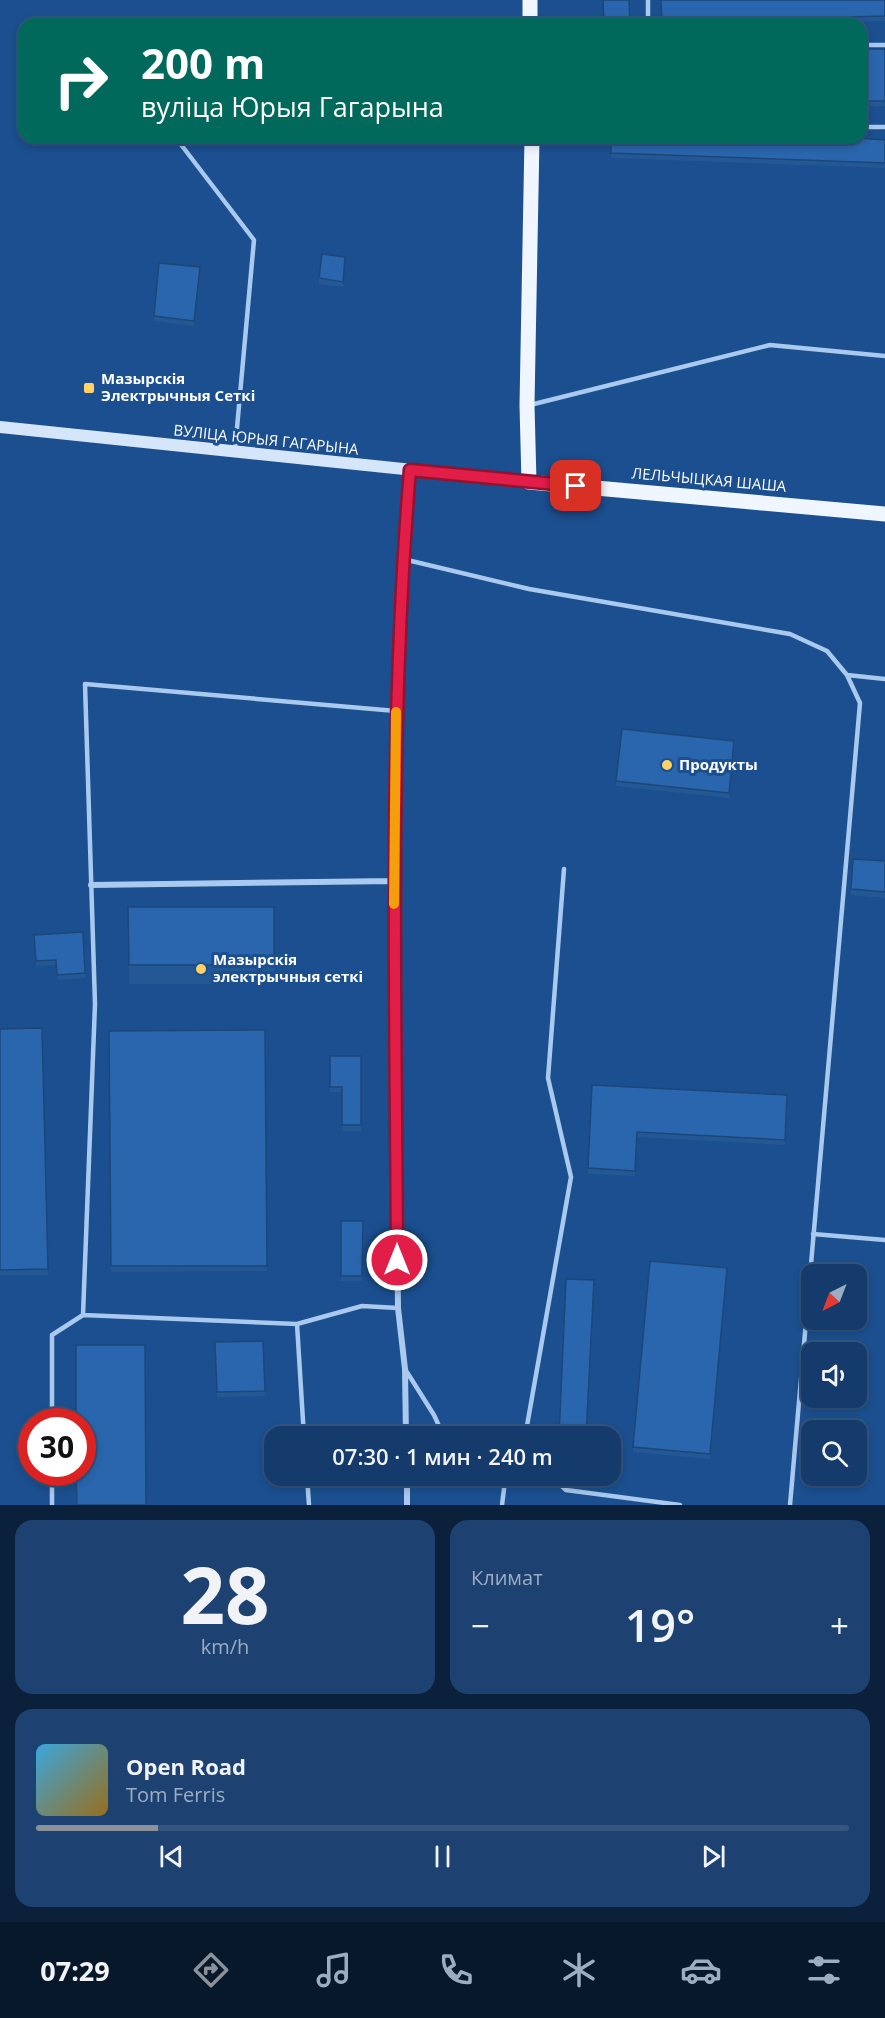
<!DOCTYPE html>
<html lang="ru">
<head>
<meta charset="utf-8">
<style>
	:root { --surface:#143b6b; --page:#1d4271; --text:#f1f3f6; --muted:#9dadc1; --line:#33557e; --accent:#8c9099 }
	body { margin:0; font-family:"Open Sans",sans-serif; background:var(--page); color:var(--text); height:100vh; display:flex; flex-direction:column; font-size:22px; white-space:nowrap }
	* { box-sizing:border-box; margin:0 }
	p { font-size:20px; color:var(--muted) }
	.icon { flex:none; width:33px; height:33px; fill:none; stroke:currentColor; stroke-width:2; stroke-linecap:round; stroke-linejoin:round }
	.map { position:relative; height:1505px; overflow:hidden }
	.details { display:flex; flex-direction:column; gap:15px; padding:15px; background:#0b203b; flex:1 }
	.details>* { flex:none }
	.banner { position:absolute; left:18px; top:18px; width:849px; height:126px; border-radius:18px; box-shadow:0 3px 9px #0003,0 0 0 2px var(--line); background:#00695c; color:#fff; overflow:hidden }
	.needle { width:39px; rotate:222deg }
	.tools { position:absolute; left:801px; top:1264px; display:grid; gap:12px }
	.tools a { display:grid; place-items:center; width:66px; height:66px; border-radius:12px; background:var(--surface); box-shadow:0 3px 9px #0003,0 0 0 2px var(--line); font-size:30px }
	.speed { position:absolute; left:18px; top:1408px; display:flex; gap:12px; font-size:30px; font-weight:700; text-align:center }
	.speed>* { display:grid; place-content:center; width:78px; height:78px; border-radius:50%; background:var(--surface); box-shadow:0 3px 9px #0003,0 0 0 2px var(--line); line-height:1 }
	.speed .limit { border:9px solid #d22; background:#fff; color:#111 }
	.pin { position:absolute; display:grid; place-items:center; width:51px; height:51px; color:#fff; margin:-26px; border-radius:12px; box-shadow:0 3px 9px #0006 }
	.me { position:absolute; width:66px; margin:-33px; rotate:0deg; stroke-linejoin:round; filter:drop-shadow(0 0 4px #0008) }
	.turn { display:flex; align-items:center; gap:21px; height:126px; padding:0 24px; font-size:27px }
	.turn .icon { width:78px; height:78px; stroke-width:2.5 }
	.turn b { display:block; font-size:42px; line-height:51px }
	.big { font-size:45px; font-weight:600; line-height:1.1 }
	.details .tile { flex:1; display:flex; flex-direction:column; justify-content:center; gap:9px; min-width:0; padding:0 21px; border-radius:18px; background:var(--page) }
	.details .dial { align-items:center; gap:0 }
	.dial b { font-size:78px; line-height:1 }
	.song { display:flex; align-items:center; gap:18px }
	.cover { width:72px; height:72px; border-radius:9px; background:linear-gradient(135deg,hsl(200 70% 55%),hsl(40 70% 35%)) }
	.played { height:6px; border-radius:3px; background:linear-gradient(90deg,var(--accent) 15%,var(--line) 15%) }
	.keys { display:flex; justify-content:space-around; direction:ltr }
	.heat { display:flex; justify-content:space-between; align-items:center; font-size:33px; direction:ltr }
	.details .tiles { flex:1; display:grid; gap:15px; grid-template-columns:1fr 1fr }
	.tile:last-child { grid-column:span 2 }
	.trip { position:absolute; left:264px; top:1426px; width:357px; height:60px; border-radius:18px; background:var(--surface); box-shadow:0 3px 9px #0003,0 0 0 2px var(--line); font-weight:600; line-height:60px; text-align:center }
	.dock { display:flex; height:96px; justify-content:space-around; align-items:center; background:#08182b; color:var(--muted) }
	.dock .icon { width:42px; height:42px }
	.dock .active { color:var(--accent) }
	.dock b { font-size:27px; color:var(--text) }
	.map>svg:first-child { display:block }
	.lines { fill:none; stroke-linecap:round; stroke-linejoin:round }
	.service { stroke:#a9c9ee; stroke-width:4.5 }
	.minor { stroke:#a9c9ee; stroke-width:6 }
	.secondary { stroke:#d6e6fa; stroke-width:12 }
	.primary { stroke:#f0f6ff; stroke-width:15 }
	.wall { fill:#245895 }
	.building { fill:#2a66ad; stroke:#1d4779; stroke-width:1.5 }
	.route-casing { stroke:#92132f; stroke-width:15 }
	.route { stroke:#e11d48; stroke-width:10 }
	.slow { stroke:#f59e0b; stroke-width:10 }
	.poi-dot { fill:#ffd166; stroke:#1b4f8f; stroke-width:2 }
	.labels { text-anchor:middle; stroke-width:6; stroke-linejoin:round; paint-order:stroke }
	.poi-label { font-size:15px; font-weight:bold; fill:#fff; stroke:#1b4f8f; text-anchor:start }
	.street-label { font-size:15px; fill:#fff; stroke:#1b4f8f }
</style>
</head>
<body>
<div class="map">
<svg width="885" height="1505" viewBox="0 0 885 1505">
	<rect width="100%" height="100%" fill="#1b4f8f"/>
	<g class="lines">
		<path class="service" d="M 648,0 L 648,24
			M 861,45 L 885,45
			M 861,127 L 885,127
			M 176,138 L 254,240 L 235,450
			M 530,405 L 770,345 L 885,356
			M 403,559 L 529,589 L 790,634 L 827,651 L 847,675 L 860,703 L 790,1505
			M 847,675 L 885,679
			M 813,1234 L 885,1240
			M 83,1315 L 297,1324 L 304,1437
			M 297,1324 L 362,1306 L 398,1308
			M 405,1369 L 434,1415 L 444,1437
			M 52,1422 L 52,1335 L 83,1315 L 95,1004 L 85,684 L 396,711
			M 525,1437 L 571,1177 L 548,1078 L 564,869
			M 52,1473 L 52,1505
			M 307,1476 L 309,1505
			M 551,1476 L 566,1490 L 680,1505
			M 407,1483 L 419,1484 L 433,1476
			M 502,1505 L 505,1481 L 507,1476"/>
		<path class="minor" d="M 91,885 L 394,881
			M 406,1437 L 405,1369 L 398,1308 C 395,1028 388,749 410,470
			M 407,1476 L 407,1505"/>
		<path class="secondary" d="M 0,427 L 529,482"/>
		<path class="primary" d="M 530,0 L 530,24
			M 532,138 L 527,405 L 529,482 L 885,514"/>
	</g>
	<path class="wall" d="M 661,0 L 885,0 L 885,21 L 773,24 L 662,24 Z
		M 861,49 L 885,49 L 885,106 L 861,106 Z
		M 611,138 L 885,140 L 885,168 L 611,158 Z
		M 345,257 L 343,287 L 319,284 L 319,278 Z
		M 200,273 L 194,326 L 154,321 L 154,316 Z
		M 734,746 L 729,798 L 616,786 L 616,781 Z
		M 885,861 L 885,898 L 851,895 L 851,889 Z
		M 128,907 L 274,907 L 274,984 L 129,984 Z
		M 83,932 L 85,978 L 57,980 L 56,965 L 36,966 L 34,935 Z
		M 42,1028 L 48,1275 L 0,1275 L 0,1029 Z
		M 265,1030 L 267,1271 L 111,1272 L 109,1031 Z
		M 330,1056 L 361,1056 L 361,1131 L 342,1131 L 342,1092 L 330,1092 Z
		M 592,1085 L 787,1095 L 785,1145 L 637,1137 L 635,1176 L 588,1174 Z
		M 341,1221 L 363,1221 L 362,1281 L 341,1281 Z
		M 727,1273 L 710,1459 L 633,1452 L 633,1447 Z
		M 263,1341 L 265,1396 L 217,1397 L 215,1342 Z"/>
	<path class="building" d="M 603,0 L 629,0 L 630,24 L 604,24 Z
		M 661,0 L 885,0 L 885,16 L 662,22 Z
		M 861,49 L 885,49 L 885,101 L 861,101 Z
		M 611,138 L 858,138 L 885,140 L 885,163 L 611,153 Z
		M 322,254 L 345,257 L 343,282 L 319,278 Z
		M 159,263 L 200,267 L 194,321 L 154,316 Z
		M 622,729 L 734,741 L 729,793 L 616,781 Z
		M 853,859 L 885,861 L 885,892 L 851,889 Z
		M 128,907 L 274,907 L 274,965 L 129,965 Z
		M 83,932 L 85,973 L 57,975 L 56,960 L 36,961 L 34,935 Z
		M 42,1028 L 48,1269 L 0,1270 L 0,1029 Z
		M 265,1030 L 267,1266 L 111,1266 L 109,1031 Z
		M 330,1056 L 361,1056 L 361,1125 L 342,1125 L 342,1087 L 330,1087 Z
		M 592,1085 L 787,1095 L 785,1140 L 637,1132 L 635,1171 L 588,1168 Z
		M 341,1221 L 363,1221 L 362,1276 L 341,1276 Z
		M 650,1261 L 727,1268 L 710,1454 L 633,1447 Z
		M 566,1279 L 594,1280 L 586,1437 L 559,1437 Z
		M 263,1341 L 265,1391 L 217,1392 L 215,1342 Z
		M 76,1345 L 145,1345 L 146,1505 L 77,1505 L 76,1473 L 82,1473 L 82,1422 L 76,1422 Z"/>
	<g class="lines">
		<g class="route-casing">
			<path id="route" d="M 397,1260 C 396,997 388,733 410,470 L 576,486"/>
		</g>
		<use href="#route" class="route"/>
		<path class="slow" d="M 394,904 L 396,712"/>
	</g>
	<g class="poi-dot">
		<rect x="83" y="382" width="12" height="12" rx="3"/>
		<circle cx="667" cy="765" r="6"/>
		<circle cx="201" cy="969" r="6"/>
	</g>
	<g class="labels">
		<g class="poi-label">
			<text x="101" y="384">Мазырскія<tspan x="101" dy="17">Электрычныя Сеткі</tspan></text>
			<text x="679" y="770">Продукты</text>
			<text x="213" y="965">Мазырскія<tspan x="213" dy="17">электрычныя сеткі</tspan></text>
		</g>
		<g class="street-label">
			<text transform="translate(266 440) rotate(6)" y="5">ВУЛІЦА ЮРЫЯ ГАГАРЫНА</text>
			<text transform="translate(709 480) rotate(5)" y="5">ЛЕЛЬЧЫЦКАЯ ШАША</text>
		</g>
	</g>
</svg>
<div class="tools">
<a><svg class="needle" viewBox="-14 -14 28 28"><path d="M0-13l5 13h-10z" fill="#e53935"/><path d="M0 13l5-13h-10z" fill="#9dadc1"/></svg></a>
<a><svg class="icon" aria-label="sound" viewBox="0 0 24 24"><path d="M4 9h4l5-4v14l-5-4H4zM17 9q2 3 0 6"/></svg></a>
<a><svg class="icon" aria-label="search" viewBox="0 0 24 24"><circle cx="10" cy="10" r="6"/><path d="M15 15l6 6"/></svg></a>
</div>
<div class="speed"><div class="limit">30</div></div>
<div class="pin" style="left:576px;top:486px;background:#d93025"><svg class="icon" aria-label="arrive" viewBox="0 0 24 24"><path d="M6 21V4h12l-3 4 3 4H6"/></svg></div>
<svg class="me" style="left:397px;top:1260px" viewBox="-20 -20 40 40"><circle r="17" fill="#e11d48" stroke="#fff" stroke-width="3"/><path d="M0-11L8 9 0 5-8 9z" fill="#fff"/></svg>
<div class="trip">07:30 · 1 мин · 240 m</div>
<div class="banner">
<div class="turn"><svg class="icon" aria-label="right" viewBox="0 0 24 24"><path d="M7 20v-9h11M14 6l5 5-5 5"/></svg><div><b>200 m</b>вуліца Юрыя Гагарына</div></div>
</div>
</div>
<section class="details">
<div class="tiles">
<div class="tile dial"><b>28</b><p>km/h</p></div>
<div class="tile"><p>Климат</p>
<div class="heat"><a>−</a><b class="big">19°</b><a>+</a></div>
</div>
<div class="tile">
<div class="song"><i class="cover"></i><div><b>Open Road</b><p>Tom Ferris</p></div></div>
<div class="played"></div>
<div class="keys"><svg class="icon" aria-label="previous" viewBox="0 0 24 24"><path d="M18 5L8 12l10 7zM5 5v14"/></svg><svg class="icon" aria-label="pause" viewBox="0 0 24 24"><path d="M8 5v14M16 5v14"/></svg><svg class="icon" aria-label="next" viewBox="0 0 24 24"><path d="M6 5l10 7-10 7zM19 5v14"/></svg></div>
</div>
</div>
</section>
<nav class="dock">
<b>07:29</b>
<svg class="icon active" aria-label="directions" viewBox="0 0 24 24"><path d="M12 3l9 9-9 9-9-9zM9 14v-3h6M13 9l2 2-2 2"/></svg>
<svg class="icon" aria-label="music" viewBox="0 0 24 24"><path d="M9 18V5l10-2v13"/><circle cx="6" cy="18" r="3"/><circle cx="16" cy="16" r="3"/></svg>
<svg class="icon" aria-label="phone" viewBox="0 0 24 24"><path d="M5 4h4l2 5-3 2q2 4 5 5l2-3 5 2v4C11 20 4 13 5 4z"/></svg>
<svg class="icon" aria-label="climate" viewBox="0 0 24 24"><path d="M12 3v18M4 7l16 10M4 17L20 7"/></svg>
<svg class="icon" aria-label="car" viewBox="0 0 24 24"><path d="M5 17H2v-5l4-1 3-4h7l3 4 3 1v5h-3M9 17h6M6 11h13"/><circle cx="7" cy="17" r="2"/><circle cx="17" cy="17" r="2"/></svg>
<svg class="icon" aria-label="filters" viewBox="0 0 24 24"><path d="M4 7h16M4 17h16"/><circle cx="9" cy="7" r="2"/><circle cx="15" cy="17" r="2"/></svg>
</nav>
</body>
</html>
